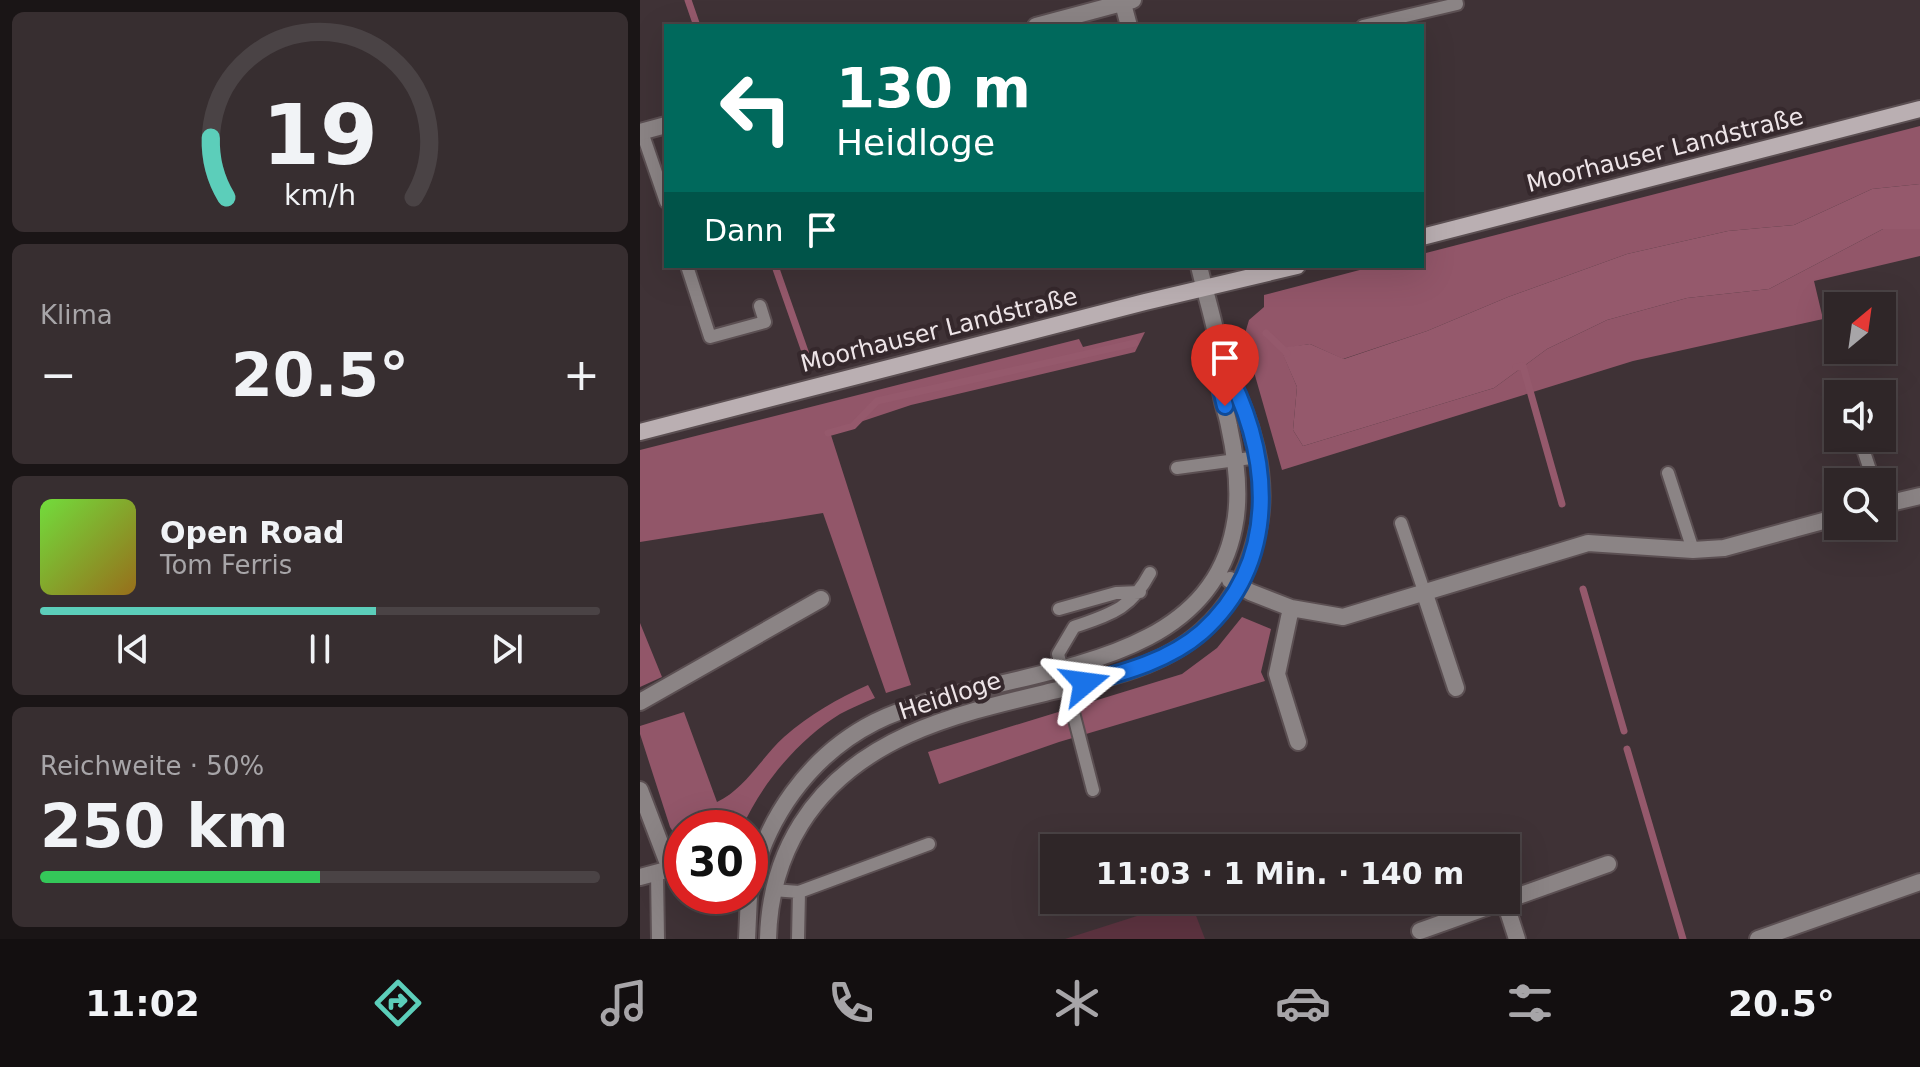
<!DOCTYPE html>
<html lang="de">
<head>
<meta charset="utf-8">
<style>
	:root { --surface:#2f2628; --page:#372e30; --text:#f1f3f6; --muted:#a7a5a8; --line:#4a4345; --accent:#5cceba }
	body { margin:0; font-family:"DejaVu Sans",sans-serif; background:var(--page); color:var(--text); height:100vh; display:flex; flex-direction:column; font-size:30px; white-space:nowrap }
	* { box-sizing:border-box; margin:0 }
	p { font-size:26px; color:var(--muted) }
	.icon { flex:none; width:44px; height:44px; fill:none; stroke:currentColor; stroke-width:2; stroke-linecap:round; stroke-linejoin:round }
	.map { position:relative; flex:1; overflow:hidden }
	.side { display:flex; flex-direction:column; gap:12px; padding:12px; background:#1a1516; width:640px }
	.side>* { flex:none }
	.hud { position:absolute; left:24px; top:24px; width:760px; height:244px; border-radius:0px; box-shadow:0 8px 32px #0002,0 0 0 2px var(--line); background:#00695c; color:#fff; overflow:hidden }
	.needle { width:52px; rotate:29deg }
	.tools { position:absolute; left:1184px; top:292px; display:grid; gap:16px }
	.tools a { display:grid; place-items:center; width:72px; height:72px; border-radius:0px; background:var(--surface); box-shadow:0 8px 32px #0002,0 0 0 2px var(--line); font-size:40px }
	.speed { position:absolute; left:24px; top:810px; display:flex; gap:16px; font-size:40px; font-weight:700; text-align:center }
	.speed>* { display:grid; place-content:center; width:104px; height:104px; border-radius:50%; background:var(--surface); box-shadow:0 8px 32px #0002,0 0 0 2px var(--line); line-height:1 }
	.speed .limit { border:12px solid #d22; background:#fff; color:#111 }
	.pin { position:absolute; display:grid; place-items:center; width:68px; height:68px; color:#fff; margin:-82px -34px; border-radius:50% 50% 50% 0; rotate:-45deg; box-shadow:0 0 8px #0007 }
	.pin .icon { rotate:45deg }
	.me { position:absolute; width:88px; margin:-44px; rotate:74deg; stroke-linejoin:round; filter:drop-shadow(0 0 6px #0008) }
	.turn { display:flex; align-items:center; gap:28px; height:168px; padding:0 40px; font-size:36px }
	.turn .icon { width:104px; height:104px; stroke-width:2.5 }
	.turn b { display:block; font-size:56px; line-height:68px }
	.then { display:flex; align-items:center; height:76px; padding:0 40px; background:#0003; gap:16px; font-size:30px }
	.big { font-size:60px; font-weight:800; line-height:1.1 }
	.side .widget { flex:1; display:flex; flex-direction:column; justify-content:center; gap:12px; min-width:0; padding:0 28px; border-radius:12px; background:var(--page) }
	.side .dial { align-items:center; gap:0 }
	.dial svg { height:208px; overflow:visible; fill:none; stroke:var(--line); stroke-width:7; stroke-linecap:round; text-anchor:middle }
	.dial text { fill:var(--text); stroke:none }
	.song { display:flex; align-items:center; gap:24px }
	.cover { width:96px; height:96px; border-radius:12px; background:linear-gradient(135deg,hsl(100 70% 55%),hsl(40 70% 35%)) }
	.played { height:8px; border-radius:4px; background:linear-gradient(90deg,var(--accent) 60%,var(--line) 60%) }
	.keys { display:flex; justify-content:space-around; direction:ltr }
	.heat { display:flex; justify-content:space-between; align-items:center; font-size:44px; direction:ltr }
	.charge { height:12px; border-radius:6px; background:linear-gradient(90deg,#34c759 50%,var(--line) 0) }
	.trip { position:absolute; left:400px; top:834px; width:480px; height:80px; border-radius:0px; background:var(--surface); box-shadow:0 8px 32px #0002,0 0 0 2px var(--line); font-weight:800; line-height:80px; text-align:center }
	.dock { display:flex; height:128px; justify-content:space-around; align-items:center; background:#130f10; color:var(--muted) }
	.dock .icon { width:56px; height:56px }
	.dock .selected { color:var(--accent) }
	.dock b { font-size:36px; color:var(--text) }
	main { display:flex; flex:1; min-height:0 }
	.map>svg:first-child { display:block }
	.green { fill:#5d3340 }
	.forest { fill:#925669 }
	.water { fill:#95596c }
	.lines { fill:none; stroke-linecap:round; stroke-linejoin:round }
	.stream { stroke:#95596c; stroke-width:7 }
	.lane-casing { stroke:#5b4f52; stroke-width:16 }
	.street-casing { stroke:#5b4f52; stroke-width:20 }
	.secondary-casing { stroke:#5b4f52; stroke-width:20 }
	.lane { stroke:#8b8485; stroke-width:12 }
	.street { stroke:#8b8485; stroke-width:16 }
	.secondary { stroke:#baafb2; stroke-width:16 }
	.route-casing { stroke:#114b97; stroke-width:20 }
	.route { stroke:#1a73e8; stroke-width:14 }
	.labels { text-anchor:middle; stroke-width:8; stroke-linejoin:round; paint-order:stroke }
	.street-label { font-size:24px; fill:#eee5e8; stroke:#35282c }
</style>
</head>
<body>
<main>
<section class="side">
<div class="widget dial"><svg viewBox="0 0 100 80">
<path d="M14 69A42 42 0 1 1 86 69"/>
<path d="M14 69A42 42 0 0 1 8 46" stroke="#5cceba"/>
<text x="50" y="56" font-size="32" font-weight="700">19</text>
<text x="50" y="72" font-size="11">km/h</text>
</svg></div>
<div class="widget"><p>Klima</p>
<div class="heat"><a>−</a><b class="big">20.5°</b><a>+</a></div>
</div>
<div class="widget">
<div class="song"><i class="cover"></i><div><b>Open Road</b><p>Tom Ferris</p></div></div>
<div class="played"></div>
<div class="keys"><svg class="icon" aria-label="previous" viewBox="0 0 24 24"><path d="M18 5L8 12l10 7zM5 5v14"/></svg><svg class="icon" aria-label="pause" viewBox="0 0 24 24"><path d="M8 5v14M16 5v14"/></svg><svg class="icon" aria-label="next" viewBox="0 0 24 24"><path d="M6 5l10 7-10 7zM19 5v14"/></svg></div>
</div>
<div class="widget"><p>Reichweite · 50%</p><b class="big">250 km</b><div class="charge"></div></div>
</section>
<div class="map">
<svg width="1280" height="939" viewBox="0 0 1280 939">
	<rect width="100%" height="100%" fill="#3f3236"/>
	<path class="green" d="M 547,900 L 550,900 L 565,939 L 425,939 Z"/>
	<path class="forest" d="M 1280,126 L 1280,184 L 1232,189 L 1154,225 L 1088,231 L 987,254 L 868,297 L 787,331 L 703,359 L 670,344 L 641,349 L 657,387 L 653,430 L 663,446 L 854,388 L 907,349 L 967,320 L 1047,298 L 1129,289 L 1243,229 L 1280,229 L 1280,256 L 1174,281 L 1183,319 L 993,361 L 642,470 L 604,337 L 609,320 L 624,307 L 624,295 L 735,266 L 782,266 L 782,254 Z
		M 505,332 L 495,352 L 271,405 L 190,432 L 271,685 L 246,693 L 183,513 L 0,542 L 0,450 L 439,339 L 443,347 Z
		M 602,617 L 631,629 L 621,672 L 625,681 L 419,742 L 299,784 L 288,752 L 542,674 L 577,648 Z
		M 0,623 L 22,677 L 0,687 Z
		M 228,685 L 235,698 C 223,703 211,708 200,714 C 159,739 121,784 102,828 L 42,828 L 42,844 L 40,843 L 30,827 L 0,734 L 0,726 L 44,712 L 77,802 C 105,789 121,758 144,737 C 170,714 197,699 228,685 Z"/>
	<path class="water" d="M 1280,184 L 1280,229 L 1243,229 L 1129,289 L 1047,298 L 967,320 L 907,349 L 854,388 L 663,446 L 653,430 L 657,387 L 640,348 L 670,344 L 704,359 L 787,331 L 868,297 L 987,254 L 1088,231 L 1154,225 L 1232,189 Z"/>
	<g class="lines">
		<path class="stream" d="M 48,0 L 57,26
			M 135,266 L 169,363
			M 626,333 L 647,353
			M 876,367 L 883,366 L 922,504
			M 188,433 L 213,426 L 237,401 L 495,343
			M 943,589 L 984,731
			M 987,749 L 1043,939"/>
		<g class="lane-casing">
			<path id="lane" d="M 723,26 L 817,4 L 816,0
				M 2,132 L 26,202
				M 47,266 L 70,337 L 125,322 L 120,306
				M 1223,449 L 1234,482
				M 537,468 L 618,457
				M 1028,473 L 1053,550
				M 761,523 L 785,594
				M 419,609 L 476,593 L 500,592
				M 453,790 L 418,654 L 434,627 C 471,614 491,609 510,573
				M 17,873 L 18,939
				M 133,890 L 159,892 L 289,844
				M 158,939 L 159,892"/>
		</g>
		<g class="street-casing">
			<path id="street" d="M 482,0 L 489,26
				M 396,26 L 493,0
				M 0,132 L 26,125
				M 1242,505 L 1280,496
				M 590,580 L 610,592 L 651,608 L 703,617 L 948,543 L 1053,550 L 1084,548 L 1198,517
				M 785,594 L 816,688
				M 651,608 L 637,674 L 658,742
				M 0,702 L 181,599
				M 0,790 L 30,869
				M 0,877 L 30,869 L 42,871
				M 110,892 C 123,820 170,755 235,722 C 347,666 564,683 594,528 C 601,496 596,458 589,426 C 587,414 582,402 581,391 C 580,381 583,370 581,360 C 577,329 566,297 559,266
				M 865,902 L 877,939
				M 780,931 L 968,864
				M 107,939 L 109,896
				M 128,939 C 129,897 139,859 161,824 C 215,738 312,715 405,693 C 458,680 520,669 562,631 C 589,607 607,573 616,538 C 632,480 611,414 582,364
				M 1118,939 L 1280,882"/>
		</g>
		<g class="secondary-casing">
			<path id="secondary" d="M 782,237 L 1280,109
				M 0,432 L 505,302 L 657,266"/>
		</g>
		<use href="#lane" class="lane"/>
		<use href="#street" class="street"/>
		<use href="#secondary" class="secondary"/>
	</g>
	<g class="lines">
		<g class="route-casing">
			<path id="route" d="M 445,683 C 486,672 530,660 562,632 C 643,559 631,448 582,362 L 581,390 L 585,406"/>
		</g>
		<use href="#route" class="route"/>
	</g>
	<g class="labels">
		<g class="street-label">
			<text transform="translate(1025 150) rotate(-14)" y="8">Moorhauser Landstraße</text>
			<text transform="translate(299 330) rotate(-14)" y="8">Moorhauser Landstraße</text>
			<text transform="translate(310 696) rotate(-18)" y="8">Heidloge</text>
		</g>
	</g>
</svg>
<div class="tools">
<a><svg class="needle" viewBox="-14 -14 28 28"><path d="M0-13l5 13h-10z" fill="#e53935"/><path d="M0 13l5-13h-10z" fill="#a7a5a8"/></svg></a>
<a><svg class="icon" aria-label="sound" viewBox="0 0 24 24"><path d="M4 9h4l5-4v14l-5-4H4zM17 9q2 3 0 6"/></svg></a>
<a><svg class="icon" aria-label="search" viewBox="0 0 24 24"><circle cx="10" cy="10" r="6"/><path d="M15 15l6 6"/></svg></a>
</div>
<div class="speed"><div class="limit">30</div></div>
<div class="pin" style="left:585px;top:406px;background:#d93025"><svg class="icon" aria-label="arrive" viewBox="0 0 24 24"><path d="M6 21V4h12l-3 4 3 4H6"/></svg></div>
<svg class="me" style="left:445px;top:683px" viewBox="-20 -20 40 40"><path d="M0-17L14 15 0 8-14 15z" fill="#1a73e8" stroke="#fff" stroke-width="4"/></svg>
<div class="trip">11:03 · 1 Min. · 140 m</div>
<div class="hud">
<div class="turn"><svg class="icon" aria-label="left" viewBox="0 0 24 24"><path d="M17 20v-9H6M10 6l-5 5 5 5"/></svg><div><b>130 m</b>Heidloge</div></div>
<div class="then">Dann<svg class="icon" aria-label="arrive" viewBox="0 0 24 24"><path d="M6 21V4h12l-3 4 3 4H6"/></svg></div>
</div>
</div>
</main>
<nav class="dock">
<b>11:02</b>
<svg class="icon selected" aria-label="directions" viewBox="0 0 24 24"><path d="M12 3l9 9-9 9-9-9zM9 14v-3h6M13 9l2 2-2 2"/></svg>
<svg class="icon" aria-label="music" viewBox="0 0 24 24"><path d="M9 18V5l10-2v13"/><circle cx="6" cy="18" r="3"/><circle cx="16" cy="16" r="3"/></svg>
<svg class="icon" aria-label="phone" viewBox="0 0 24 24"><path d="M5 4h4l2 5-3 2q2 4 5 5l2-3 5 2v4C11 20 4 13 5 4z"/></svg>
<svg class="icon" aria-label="climate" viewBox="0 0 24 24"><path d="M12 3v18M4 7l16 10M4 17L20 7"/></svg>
<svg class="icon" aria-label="car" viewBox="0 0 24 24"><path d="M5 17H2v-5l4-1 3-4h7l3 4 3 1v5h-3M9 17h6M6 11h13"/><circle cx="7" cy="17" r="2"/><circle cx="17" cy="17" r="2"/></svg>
<svg class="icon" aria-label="filters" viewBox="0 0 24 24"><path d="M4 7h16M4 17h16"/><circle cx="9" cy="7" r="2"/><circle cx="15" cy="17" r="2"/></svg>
<b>20.5°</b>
</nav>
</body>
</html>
